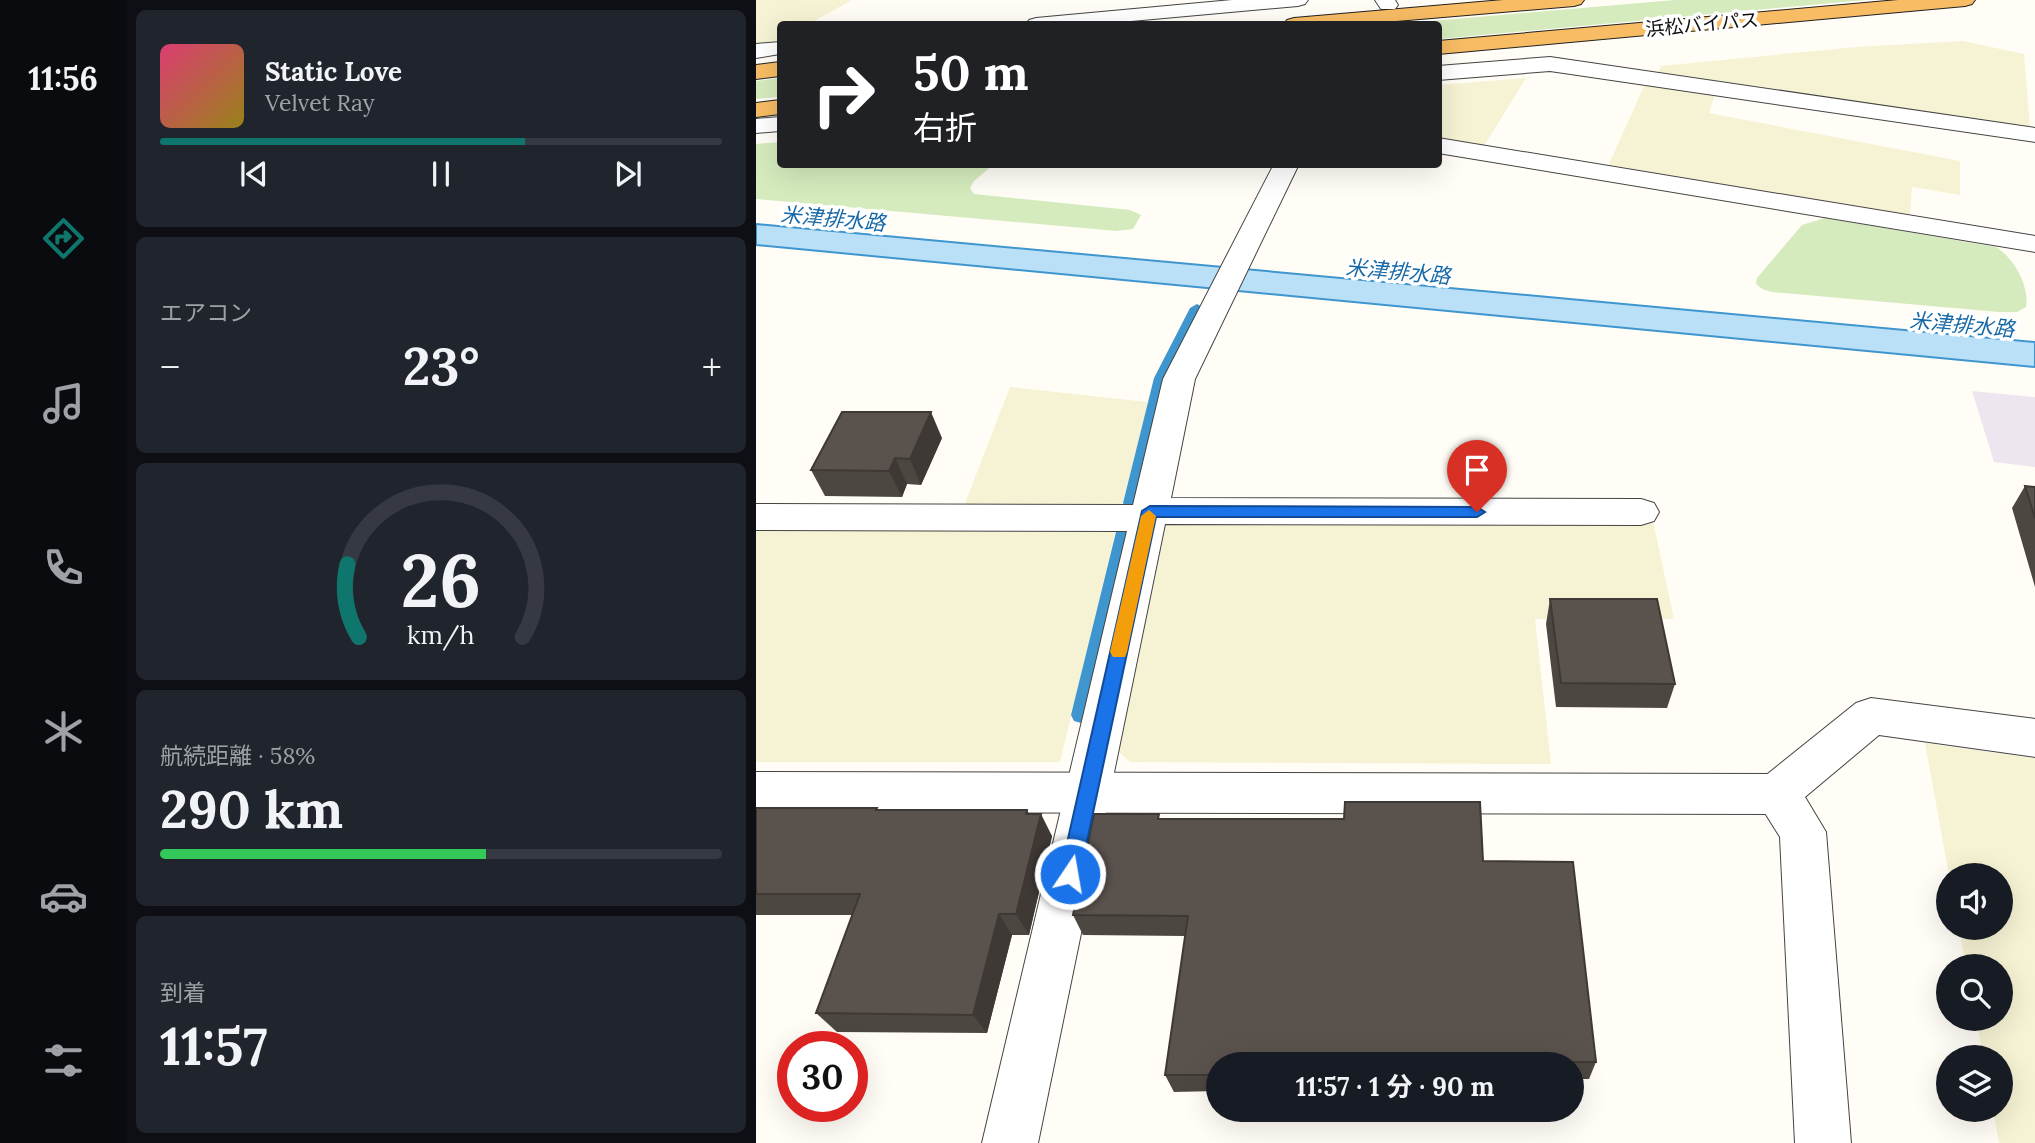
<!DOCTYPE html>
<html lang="ja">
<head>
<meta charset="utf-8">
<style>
	:root { --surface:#171b24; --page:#20242c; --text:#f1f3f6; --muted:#9ea1a6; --line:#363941; --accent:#0f766e }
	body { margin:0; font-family:Lora,"Noto Sans JP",serif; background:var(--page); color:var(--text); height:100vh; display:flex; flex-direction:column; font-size:26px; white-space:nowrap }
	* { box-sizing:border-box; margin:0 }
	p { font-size:23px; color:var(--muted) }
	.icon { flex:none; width:38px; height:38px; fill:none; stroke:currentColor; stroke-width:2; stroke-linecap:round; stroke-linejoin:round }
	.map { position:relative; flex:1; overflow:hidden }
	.side { display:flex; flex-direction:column; gap:10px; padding:10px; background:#0d0f14; width:630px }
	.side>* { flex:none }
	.hud { position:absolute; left:21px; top:21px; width:665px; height:147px; border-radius:7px; box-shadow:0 7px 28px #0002; background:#202124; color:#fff; overflow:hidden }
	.buttons { position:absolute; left:1180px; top:863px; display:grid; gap:14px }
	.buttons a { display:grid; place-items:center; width:77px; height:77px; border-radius:50%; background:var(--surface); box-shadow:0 7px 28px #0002; font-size:35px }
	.speed { position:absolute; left:21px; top:1031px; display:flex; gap:14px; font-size:35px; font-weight:700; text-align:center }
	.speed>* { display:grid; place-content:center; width:91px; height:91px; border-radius:50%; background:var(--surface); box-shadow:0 7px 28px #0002; line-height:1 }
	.speed .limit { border:10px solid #d22; background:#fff; color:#111 }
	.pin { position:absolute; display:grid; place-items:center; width:60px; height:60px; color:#fff; margin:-72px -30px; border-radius:50% 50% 50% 0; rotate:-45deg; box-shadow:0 0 7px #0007 }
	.pin .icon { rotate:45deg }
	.me { position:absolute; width:77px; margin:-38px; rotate:12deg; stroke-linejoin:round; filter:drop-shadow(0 0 5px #0008) }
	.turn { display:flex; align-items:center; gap:24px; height:147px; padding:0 21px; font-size:32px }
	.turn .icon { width:91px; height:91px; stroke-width:2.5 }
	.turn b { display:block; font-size:49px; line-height:60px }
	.big { font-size:52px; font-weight:700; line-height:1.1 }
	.side .tile { flex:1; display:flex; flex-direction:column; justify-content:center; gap:10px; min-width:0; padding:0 24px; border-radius:10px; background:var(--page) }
	.side .dial { align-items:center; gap:0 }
	.dial svg { height:182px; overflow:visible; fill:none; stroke:var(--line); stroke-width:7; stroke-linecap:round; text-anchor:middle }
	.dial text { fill:var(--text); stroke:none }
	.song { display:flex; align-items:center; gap:21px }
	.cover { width:84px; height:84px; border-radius:10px; background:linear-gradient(135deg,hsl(340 70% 55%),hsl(50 70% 35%)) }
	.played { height:7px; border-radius:4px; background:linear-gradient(90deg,var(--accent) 65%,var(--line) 65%) }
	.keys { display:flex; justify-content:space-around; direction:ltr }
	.heat { display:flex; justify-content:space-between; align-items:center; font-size:38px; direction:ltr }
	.charge { height:10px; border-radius:5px; background:linear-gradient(90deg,#34c759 58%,var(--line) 0) }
	.trip { position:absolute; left:450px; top:1052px; width:378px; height:70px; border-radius:35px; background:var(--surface); box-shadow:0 7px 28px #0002; font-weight:700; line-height:70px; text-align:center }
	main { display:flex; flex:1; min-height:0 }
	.tab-bar { display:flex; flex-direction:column; width:126px; justify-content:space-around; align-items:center; background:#090b0e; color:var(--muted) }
	.tab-bar .icon { width:49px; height:49px }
	.tab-bar .current { color:var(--accent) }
	.tab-bar b { font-size:32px; color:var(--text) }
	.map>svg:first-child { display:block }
	.industrial { fill:#eee6ef }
	.farmland { fill:#f6f3d4 }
	.green { fill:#d5ebbd }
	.water { fill:#b9e0f7; stroke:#3f96cf; stroke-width:2 }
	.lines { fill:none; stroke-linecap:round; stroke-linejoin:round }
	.stream { fill:#3f96cf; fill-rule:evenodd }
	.minor-casing { stroke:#444; stroke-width:2 }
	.tertiary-casing { stroke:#444; stroke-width:2 }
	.trunk-casing { stroke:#222; stroke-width:2 }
	.minor { fill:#fff; fill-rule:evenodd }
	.tertiary { fill:#fff; fill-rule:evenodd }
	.trunk { fill:#f7bc64; fill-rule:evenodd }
	.wall { fill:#4d4742 }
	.shaded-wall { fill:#3f3936 }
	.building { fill:#5a524d; stroke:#3f3936; stroke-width:2 }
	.route { fill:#1a73e8; stroke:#114b97; stroke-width:2 }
	.slow { fill:#f59e0b }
	.labels { text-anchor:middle; stroke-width:7; stroke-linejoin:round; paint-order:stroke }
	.far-street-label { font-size:19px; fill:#111; stroke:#fff }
	.far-water-label { font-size:21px; font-style:italic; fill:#1768a6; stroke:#fff }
</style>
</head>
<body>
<main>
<nav class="tab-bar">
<b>11:56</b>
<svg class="icon current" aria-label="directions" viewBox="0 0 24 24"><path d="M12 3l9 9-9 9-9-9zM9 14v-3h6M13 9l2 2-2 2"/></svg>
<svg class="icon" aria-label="music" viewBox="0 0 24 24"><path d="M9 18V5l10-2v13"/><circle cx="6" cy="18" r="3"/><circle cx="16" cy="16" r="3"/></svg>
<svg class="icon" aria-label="phone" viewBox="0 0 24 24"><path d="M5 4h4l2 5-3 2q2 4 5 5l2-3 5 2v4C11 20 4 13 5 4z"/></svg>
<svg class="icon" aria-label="climate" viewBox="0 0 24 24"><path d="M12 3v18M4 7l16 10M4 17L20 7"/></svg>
<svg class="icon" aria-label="car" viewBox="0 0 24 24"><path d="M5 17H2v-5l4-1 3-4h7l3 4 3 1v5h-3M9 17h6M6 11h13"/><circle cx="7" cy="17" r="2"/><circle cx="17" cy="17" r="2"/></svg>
<svg class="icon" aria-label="filters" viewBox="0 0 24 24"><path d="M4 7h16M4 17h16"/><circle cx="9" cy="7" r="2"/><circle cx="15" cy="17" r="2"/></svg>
</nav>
<section class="side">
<div class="tile">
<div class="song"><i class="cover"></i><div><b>Static Love</b><p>Velvet Ray</p></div></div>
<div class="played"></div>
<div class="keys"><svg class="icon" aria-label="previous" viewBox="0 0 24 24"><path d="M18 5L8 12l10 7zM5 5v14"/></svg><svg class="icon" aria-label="pause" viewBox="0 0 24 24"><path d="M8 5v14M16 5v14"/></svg><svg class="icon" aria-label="next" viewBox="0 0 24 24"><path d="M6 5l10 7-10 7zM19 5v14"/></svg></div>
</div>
<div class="tile"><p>エアコン</p>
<div class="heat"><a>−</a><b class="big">23°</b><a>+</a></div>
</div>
<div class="tile dial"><svg viewBox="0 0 100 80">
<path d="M14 69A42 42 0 1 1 86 69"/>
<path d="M14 69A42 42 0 0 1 9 37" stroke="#0f766e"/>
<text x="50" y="56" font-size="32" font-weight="700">26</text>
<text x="50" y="72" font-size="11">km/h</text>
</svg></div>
<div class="tile"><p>航続距離 · 58%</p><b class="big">290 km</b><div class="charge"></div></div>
<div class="tile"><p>到着</p><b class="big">11:57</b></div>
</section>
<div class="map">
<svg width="1279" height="1143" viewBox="0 0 1279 1143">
	<rect width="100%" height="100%" fill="#fffdf5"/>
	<path class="industrial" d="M 1216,391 L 1279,397 L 1279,467 L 1238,462 Z"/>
	<path class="farmland" d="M 0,0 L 96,0 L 53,24 L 24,24 L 24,40 L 0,45 Z
		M 1207,41 L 1268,54 L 1274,127 L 901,73 L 905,66 L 1100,47 Z
		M 770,78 L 728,146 L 683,138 L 682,85 Z
		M 889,84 L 959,94 L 953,113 L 1204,161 L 1204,195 L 1156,187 L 1154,215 L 852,166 Z
		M 254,387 L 392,402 L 366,506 L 208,506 Z
		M 407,520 L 897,521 L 918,619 L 779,619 L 795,764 L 374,762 L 361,750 Z
		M 0,529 L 360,529 L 304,762 L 0,762 Z
		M 1169,743 L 1279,758 L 1279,1143 L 1243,1143 L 1237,1110 L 1244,1110 L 1244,1057 L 1227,1057 L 1220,1019 L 1244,1018 L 1244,966 L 1210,966 L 1203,928 L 1244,928 L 1244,875 L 1193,875 Z"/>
	<path class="green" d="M 919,0 L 1110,0 L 683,39 L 682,24 L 641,24 Z
		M 24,78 L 24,97 L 0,99 L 0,81 Z
		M 24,142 L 24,164 L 237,165 L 218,181 L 214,188 L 218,194 L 374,210 L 385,215 L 377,229 L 361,231 L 0,199 L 0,144 Z
		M 1069,218 L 1240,247 C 1257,257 1274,286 1270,307 L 1261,312 L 1243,312 L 1016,292 L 1006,289 L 1000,284 L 1001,278 L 1046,225 Z"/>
	<path class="water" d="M 0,224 L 1279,342 L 1279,367 L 0,245 Z"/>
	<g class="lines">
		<path class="stream" d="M 441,304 L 448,308 L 412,378 L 383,503 L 381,507 L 369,507 L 367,503 L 398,378 L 434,308 Z
			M 368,526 L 376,532 L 335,715 L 332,721 L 325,723 L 318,721 L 315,715 L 360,532 Z"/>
		<g class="minor-casing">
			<path id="minor" d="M 476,0 L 552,0 L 549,4 L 542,6 L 342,24 L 270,24 L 273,20 L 280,18 Z
				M 619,0 L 639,0 L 642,5 L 639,9 L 625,9 Z
				M 24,42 L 24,54 L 0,58 L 0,44 Z
				M 794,57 L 1279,128 L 1279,142 L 794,71 L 682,80 L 682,66 Z
				M 24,117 L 24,131 L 0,133 L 0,119 Z
				M 682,138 L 1279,236 L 1279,252 L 682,153 Z
				M 518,164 L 543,164 L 439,379 L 415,498 L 885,499 L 898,503 L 903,512 L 898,521 L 885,525 L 409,524 L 282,1143 L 226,1143 L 371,531 L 0,530 L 0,504 L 377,505 L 407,379 Z
				M 1115,698 L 1279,719 L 1279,757 L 1123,735 L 1049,797 L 1070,832 L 1095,1143 L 1039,1143 L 1024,837 L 997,794 L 1004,780 L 1100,703 Z"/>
		</g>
		<g class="tertiary-casing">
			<path id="tertiary" d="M 0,772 L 1020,774 L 1036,780 L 1043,794 L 1036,808 L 1020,814 L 0,812 Z"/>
		</g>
		<g class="trunk-casing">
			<path id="trunk" d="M 747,0 L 828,0 L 825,4 L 818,6 L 605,24 L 528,24 L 531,20 L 538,18 Z
				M 1142,0 L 1219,0 L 1216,4 L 1209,6 L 682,54 L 682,41 Z
				M 24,62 L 24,76 L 0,79 L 0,65 Z
				M 24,100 L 24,114 L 0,117 L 0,103 Z"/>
		</g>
		<use href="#minor" class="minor"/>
		<use href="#tertiary" class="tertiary"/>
		<use href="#trunk" class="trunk"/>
	</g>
	<path class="wall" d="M 186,438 L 165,485 L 151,484 L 146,497 L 69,496 L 55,470 Z
		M 1269,486 L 1279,487 L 1279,587 L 1256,508 Z
		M 794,599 L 919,684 L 911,708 L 800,707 L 790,624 Z
		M 0,808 L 272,814 L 296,836 L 273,935 L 256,935 L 231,1033 L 81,1032 L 60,1013 L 96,915 L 0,915 Z
		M 404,819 L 727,861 L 840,1062 L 833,1079 L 816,1079 L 816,1064 L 462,1064 L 462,1091 L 418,1092 L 409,1075 L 429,936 L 327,935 L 317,915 Z"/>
	<path class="shaded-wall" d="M 175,412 L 186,438 L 165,485 L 154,459 Z
		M 139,458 L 151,484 L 146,497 L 133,471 Z
		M 271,810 L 281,830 L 285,814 L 296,836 L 273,935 L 260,914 Z
		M 243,914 L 256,935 L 231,1033 L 217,1015 Z"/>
	<path class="building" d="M 86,412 L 175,412 L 154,459 L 139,458 L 133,471 L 55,470 Z
		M 1269,486 L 1279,487 L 1279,518 Z
		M 794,599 L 901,599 L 919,684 L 805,683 Z
		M 589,802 L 724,802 L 727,861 L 817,862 L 840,1062 L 729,1062 L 729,1064 L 462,1064 L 462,1075 L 409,1075 L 432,916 L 317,915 L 338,814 L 403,814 L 402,819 L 588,819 Z
		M 0,808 L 121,808 L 120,810 L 271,810 L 270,814 L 285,814 L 260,914 L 243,914 L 217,1015 L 60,1013 L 104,894 L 0,894 Z"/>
	<path class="route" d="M 394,506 L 721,507 L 729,512 L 721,517 L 400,517 L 324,874 L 321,880 L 314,883 L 307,880 L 304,874 L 386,511 Z"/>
	<path class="slow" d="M 393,510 L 400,516 L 371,652 L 369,657 L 357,657 L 354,652 L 385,516 Z"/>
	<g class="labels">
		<g class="far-street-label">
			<text transform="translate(946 24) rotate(-5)" y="7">浜松バイパス</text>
		</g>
		<g class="far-water-label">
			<text transform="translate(77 219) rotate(5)" y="7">米津排水路</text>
			<text transform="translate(642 272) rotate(5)" y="7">米津排水路</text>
			<text transform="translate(1206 325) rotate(5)" y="7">米津排水路</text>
		</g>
	</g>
</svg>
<div class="buttons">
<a><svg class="icon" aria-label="sound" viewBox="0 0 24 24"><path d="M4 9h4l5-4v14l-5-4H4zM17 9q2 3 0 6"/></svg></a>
<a><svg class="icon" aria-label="search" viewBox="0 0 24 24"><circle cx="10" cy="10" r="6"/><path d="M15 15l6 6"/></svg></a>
<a><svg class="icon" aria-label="layers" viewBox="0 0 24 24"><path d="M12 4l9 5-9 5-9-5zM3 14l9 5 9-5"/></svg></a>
</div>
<div class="speed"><div class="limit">30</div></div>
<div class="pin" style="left:721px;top:512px;background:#d93025"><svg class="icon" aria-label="arrive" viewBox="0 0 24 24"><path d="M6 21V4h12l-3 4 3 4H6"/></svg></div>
<svg class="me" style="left:314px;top:874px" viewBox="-20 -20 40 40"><circle r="17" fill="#1a73e8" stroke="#fff" stroke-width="3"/><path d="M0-11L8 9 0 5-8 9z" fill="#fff"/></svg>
<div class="trip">11:57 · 1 分 · 90 m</div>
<div class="hud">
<div class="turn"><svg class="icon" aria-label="right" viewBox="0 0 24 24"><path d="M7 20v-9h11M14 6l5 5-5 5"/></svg><div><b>50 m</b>右折</div></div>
</div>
</div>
</main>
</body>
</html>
